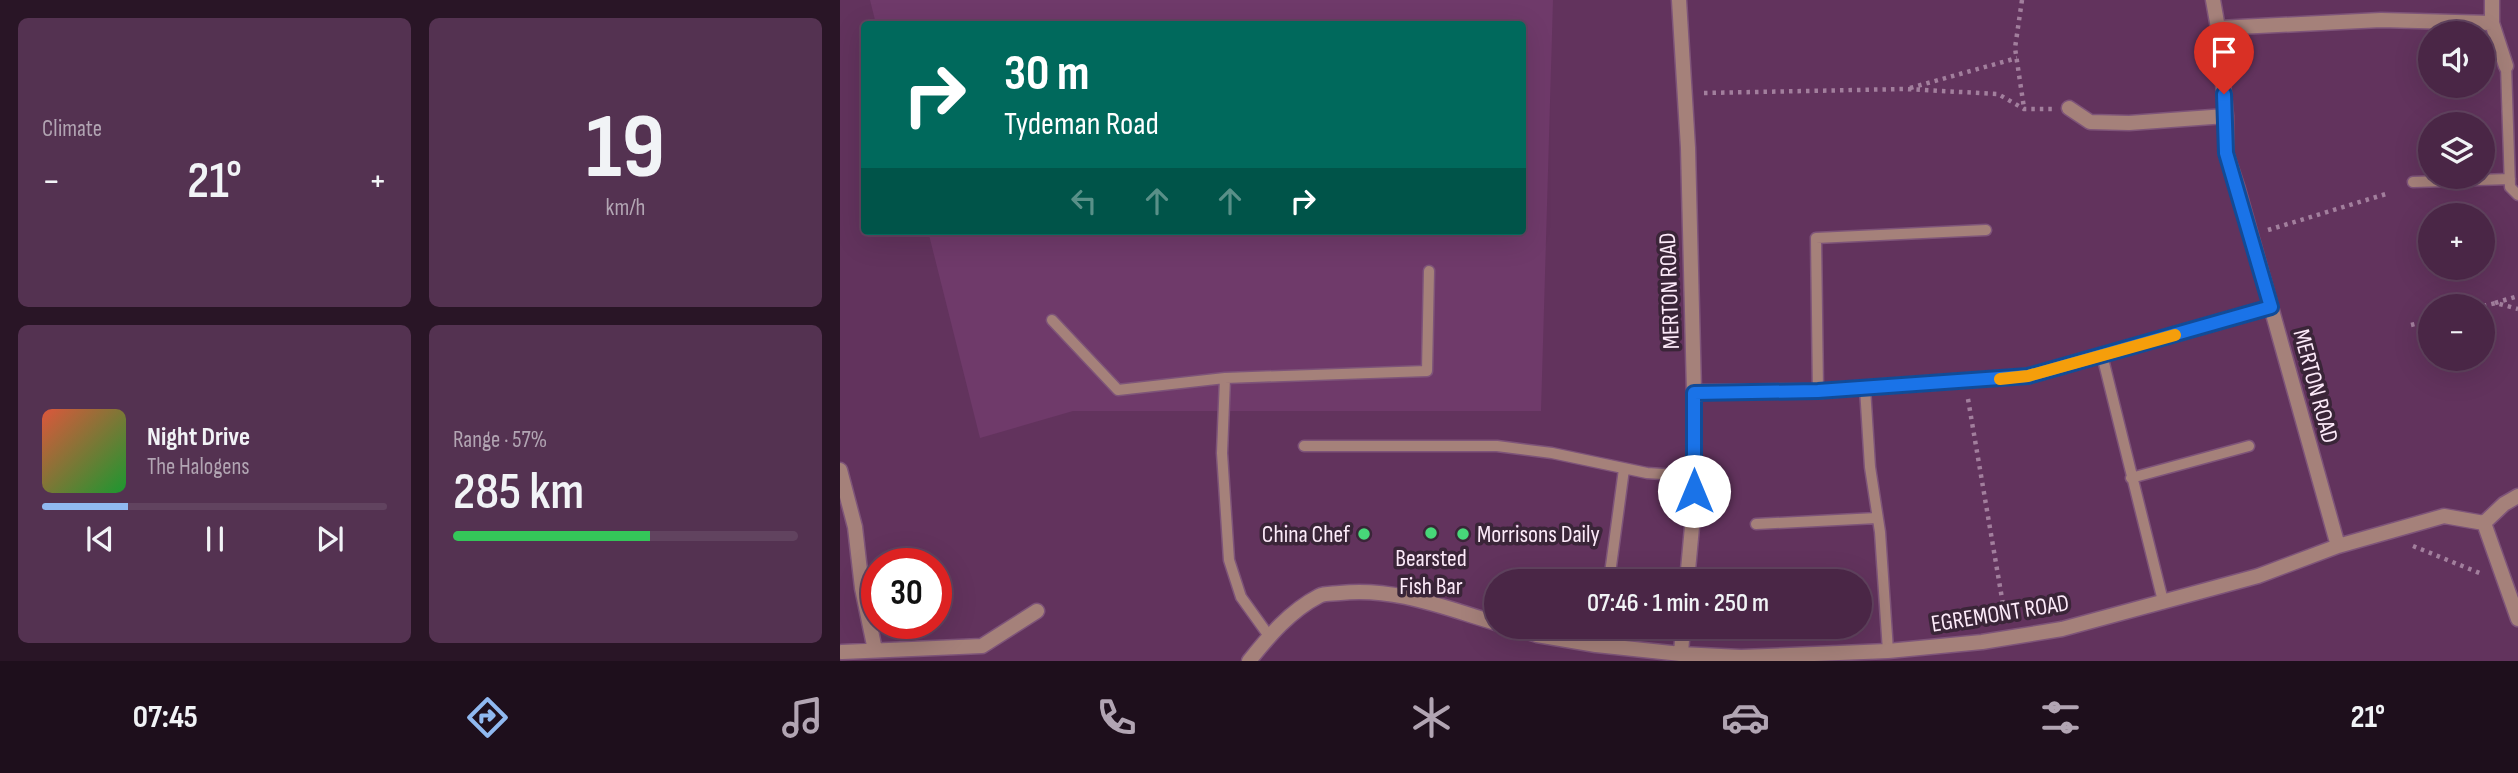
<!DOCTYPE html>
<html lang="en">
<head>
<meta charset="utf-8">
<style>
	:root { --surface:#4a2646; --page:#543251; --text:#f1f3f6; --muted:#b2a5b3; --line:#61435f; --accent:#90b9f0 }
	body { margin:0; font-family:"Sofia Sans Condensed",sans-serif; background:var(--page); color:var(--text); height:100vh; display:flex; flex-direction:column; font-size:26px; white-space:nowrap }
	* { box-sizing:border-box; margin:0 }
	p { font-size:23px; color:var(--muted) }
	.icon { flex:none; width:38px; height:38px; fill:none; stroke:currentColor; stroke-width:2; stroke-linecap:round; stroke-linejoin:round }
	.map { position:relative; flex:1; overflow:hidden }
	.sheet { display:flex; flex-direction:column; gap:18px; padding:18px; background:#291526; width:840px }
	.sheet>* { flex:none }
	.top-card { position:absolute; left:21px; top:21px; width:665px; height:214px; border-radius:7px; box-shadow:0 7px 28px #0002,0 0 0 2px var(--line); background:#00695c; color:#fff; overflow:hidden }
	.tools { position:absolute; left:1578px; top:21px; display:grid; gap:14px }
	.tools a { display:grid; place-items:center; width:77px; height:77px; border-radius:50%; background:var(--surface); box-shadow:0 7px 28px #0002,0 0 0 2px var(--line); font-size:35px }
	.speed { position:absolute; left:21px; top:548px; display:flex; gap:14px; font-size:35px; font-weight:700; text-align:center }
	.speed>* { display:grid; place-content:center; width:91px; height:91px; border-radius:50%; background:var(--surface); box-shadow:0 7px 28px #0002,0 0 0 2px var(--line); line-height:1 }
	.speed .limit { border:10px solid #d22; background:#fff; color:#111 }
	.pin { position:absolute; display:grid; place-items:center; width:60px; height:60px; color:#fff; margin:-72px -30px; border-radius:50% 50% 50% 0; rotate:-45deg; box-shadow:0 0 7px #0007 }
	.pin .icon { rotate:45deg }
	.me { position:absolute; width:77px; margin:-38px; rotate:0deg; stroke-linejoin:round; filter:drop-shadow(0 0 5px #0008) }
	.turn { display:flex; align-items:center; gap:24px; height:147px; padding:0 28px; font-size:32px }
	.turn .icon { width:91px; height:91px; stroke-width:2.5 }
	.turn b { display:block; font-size:49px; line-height:60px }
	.lanes { display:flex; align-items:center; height:66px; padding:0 28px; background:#0003; justify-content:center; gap:35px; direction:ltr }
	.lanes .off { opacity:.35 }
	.big { font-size:52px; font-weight:600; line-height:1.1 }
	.sheet .tile { flex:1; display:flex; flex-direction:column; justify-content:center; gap:10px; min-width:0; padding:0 24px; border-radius:10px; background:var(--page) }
	.sheet .dial { align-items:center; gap:0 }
	.dial b { font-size:91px; line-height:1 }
	.song { display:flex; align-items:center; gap:21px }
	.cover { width:84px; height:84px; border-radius:10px; background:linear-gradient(135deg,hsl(10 70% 55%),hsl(130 70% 35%)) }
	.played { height:7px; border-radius:4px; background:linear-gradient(90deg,var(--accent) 25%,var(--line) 25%) }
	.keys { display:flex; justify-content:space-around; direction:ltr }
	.heat { display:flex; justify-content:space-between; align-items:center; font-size:38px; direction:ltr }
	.charge { height:10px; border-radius:5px; background:linear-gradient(90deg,#34c759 57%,var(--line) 0) }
	.sheet .tiles { flex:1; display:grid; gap:18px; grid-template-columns:repeat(2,1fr) }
	.trip { position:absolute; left:644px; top:569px; width:388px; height:70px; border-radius:35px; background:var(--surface); box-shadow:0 7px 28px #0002,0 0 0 2px var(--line); font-weight:600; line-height:70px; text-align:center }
	.dock { display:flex; height:112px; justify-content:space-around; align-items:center; background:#1e0f1c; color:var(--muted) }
	.dock .icon { width:49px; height:49px }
	.dock .active { color:var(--accent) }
	.dock b { font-size:32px; color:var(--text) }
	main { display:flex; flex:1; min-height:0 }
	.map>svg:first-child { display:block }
	.built { fill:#6f3a6a }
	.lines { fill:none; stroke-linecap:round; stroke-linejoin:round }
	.service-casing { stroke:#7e5479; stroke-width:13 }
	.minor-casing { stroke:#7e5479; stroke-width:17 }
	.path { stroke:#a27f9d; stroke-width:4.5; stroke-dasharray:3.5 5; stroke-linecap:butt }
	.service { stroke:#a5817a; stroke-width:10 }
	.minor { stroke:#a5817a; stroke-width:14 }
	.route-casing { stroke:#114b97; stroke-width:18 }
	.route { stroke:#1a73e8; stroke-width:12 }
	.slow { stroke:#f59e0b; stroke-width:12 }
	.poi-dot { fill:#47d779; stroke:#3a2538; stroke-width:2.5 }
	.labels { text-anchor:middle; stroke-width:7; stroke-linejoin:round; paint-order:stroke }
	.street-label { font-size:24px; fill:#fceaf9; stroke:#3a2538 }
	.poi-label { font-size:24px; fill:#fceaf9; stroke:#3a2538; text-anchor:end }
</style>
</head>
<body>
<main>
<section class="sheet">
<div class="tiles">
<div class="tile"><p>Climate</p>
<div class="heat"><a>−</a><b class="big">21°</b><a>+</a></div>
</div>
<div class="tile dial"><b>19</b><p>km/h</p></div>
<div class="tile">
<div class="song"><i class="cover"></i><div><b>Night Drive</b><p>The Halogens</p></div></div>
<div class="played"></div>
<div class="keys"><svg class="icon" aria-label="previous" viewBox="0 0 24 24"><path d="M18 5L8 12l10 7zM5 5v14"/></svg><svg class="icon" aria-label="pause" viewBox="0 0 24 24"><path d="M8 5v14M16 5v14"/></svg><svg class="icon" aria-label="next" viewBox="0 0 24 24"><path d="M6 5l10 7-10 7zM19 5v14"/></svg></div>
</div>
<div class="tile"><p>Range · 57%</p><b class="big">285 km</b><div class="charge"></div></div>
</div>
</section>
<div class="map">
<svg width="1678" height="661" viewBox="0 0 1678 661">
	<rect width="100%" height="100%" fill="#62335d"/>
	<path class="built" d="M 30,0 L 713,0 L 701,411 L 233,411 L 140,438 L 88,231 L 682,231 L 682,24 L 36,24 Z"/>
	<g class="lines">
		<g class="service-casing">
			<path id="service" d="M 1666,66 L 1670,187 L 1678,195
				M 1573,182 L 1670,179
				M 212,320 L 278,390 L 385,378
				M 1262,355 L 1323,601
				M 1025,388 L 1030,467 L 1040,532 L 1048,651
				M 978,391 L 976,238 L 1146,230
				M 464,446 L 657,446 L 712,453 L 807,473 L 854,476
				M 1291,478 L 1409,446
				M 916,524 L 1037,518
				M 769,581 L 784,469
				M 429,636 L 401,597 L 389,560 L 382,453 L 385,378 L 587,371 L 589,271
				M 756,645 L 757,626"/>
		</g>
		<g class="minor-casing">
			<path id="minor" d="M 839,0 L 848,148 L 854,392 L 854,505 L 847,581
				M 1373,0 L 1378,28 L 1386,116 L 1386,153 L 1398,189 L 1498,546
				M 1652,0 L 1652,23 L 1666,66
				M 1378,28 L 1541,20 L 1652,23
				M 1229,108 L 1250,122 L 1289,123 L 1386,116
				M 854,392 L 978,391 L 1188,376 L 1431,307
				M 0,470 L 15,527 L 22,588 L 35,650
				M 1644,523 L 1678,619
				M 1644,523 L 1664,504 L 1678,496
				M 668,626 L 697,635 L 756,645 L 841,654 L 901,657 L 1048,651 L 1142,642 L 1222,629 L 1418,576 L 1498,546 L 1604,516 L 1644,523
				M 2,652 L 142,646 L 197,611
				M 841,654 L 843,626
				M 409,661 C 429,636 450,611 479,596 C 485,593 493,594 500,593 C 555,587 605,608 656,623"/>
		</g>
		<path class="path" d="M 1182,0 L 1175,48 L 1184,108
			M 1070,88 L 1177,58
			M 864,93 L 1065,89 L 1158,94 L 1184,109 L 1212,109
			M 1428,230 L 1546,194
			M 1655,303 L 1678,296
			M 1643,306 L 1656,303 L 1678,309
			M 1571,325 L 1591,320
			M 1128,399 L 1166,622
			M 1573,546 L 1642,574"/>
		<use href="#service" class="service"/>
		<use href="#minor" class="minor"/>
	</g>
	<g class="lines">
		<g class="route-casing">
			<path id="route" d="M 854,491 L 854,393 L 978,391 L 1188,376 L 1431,307 L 1386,153 L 1384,94"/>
		</g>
		<use href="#route" class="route"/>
		<path class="slow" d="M 1160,379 L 1188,376 L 1335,335"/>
	</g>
	<g class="poi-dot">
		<circle cx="591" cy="533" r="7"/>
		<circle cx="524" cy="534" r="7"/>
		<circle cx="623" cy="534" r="7"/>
	</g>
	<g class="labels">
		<g class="street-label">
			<text transform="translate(829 291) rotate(-92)" y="8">MERTON ROAD</text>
			<text transform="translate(1476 386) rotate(75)" y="8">MERTON ROAD</text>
			<text transform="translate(1160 613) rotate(-9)" y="8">EGREMONT ROAD</text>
		</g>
		<g class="poi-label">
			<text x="510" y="542">China Chef</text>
			<text x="637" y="542" text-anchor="start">Morrisons Daily</text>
			<text x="591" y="566" text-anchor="middle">Bearsted<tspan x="591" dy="28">Fish Bar</tspan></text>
		</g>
	</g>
</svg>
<div class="tools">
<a><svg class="icon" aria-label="sound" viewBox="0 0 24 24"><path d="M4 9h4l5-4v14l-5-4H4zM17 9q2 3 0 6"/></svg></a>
<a><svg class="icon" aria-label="layers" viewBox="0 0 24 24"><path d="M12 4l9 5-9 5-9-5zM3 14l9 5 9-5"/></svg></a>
<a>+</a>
<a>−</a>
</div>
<div class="speed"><div class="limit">30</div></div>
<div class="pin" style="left:1384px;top:94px;background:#d93025"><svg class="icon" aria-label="arrive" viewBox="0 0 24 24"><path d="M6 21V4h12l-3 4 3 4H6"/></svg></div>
<svg class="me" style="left:854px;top:491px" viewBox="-20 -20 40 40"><circle r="19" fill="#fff"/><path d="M0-13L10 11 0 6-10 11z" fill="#1a73e8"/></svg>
<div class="trip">07:46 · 1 min · 250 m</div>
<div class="top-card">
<div class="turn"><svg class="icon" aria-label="right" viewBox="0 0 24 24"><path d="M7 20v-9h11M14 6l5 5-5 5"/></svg><div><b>30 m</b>Tydeman Road</div></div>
<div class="lanes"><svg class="icon off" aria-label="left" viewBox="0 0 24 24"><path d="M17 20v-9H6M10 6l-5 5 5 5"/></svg><svg class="icon off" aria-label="ahead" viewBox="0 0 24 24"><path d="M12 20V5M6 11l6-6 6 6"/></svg><svg class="icon off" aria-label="ahead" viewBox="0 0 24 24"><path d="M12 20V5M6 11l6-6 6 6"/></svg><svg class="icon" aria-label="right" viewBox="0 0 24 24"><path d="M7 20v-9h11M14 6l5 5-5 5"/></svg></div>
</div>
</div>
</main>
<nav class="dock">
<b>07:45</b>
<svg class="icon active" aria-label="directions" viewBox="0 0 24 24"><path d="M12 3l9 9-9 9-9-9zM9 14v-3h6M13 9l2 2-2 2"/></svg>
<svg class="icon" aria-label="music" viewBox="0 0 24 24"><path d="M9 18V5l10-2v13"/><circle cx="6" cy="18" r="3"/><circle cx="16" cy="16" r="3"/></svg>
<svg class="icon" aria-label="phone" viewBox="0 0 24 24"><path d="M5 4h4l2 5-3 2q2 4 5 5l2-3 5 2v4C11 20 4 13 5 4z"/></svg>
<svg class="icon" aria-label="climate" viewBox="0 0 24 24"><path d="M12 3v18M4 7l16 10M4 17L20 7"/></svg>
<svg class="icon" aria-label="car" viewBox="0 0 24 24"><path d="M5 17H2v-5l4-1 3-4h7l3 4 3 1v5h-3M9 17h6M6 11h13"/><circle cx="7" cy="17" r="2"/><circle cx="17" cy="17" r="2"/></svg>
<svg class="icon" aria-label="filters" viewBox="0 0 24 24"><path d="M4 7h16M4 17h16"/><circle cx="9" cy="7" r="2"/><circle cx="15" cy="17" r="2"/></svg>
<b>21°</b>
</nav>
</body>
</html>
